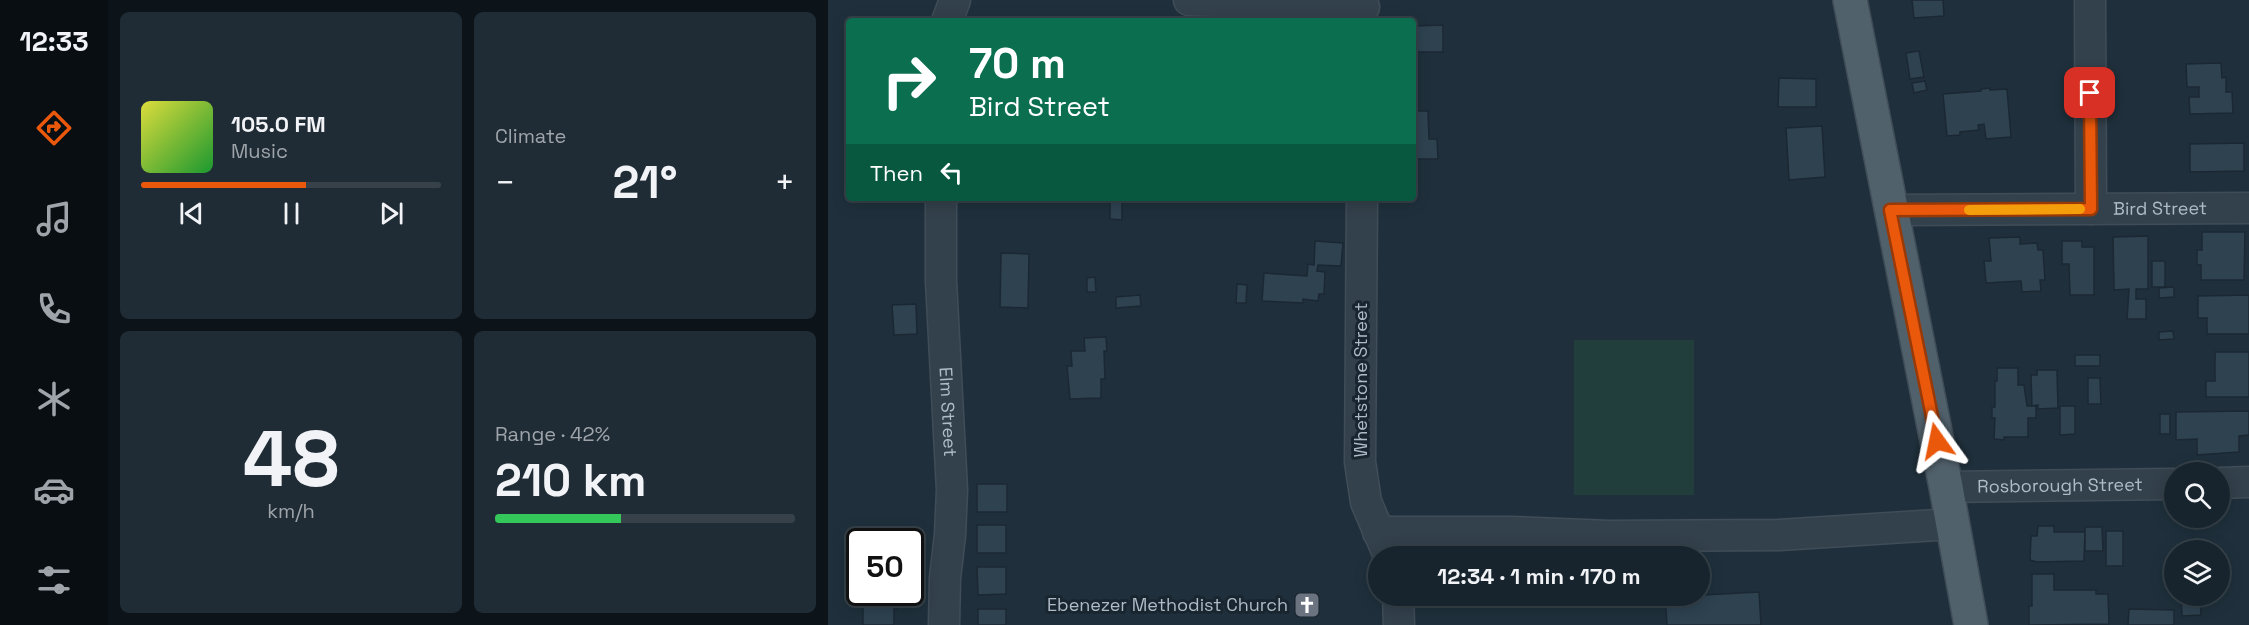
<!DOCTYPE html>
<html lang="en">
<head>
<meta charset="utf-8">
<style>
	:root { --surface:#17242d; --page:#202c35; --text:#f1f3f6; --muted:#9ea4aa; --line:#364149; --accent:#ea580c }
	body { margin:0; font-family:"Space Grotesk",sans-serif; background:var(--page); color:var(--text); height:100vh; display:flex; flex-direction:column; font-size:22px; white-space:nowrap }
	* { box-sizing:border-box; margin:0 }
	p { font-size:20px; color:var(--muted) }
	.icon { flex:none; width:33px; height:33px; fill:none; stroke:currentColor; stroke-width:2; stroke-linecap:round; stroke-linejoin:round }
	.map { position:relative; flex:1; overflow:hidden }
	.sheet { display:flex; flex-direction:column; gap:12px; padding:12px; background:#0d1419; width:720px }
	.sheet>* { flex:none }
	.guide { position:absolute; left:18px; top:18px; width:570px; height:183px; border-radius:6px; box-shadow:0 3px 15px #0003,0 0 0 2px var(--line); background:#0b6e4f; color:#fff; overflow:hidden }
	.controls { position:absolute; left:1336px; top:462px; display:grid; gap:12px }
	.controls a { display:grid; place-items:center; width:66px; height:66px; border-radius:50%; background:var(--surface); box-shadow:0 3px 15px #0003,0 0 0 2px var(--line); font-size:30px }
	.speed { position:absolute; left:18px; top:528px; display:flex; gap:12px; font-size:30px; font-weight:700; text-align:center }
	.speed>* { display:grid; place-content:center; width:78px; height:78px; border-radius:50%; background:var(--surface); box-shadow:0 3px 15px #0003,0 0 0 2px var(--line); line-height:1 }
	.speed .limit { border:3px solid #111; border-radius:9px; background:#fff; color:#111 }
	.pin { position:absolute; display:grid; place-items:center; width:51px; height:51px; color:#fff; margin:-26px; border-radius:12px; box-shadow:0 3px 9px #0006 }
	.me { position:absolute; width:66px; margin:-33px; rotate:348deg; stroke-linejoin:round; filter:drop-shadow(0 0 4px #0008) }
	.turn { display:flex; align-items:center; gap:21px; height:126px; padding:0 24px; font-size:27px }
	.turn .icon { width:78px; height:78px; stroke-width:2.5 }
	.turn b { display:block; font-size:42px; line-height:51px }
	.then { display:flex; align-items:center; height:57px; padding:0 24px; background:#0003; gap:12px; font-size:22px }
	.big { font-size:45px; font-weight:800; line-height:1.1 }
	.sheet .widget { flex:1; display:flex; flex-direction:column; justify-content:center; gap:9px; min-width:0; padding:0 21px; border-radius:9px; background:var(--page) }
	.sheet .dial { align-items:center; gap:0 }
	.dial b { font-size:78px; line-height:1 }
	.song { display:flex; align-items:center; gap:18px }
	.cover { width:72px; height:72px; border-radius:9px; background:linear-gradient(135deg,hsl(60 70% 55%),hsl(130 70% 35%)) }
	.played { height:6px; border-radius:3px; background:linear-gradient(90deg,var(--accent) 55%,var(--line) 55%) }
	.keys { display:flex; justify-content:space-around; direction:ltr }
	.heat { display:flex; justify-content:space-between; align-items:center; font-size:33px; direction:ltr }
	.charge { height:9px; border-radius:4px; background:linear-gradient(90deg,#34c759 42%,var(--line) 0) }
	.sheet .tiles { flex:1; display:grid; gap:12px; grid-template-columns:repeat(2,1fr) }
	.trip { position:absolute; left:540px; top:546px; width:342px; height:60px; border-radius:30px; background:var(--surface); box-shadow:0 3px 15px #0003,0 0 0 2px var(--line); font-weight:800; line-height:60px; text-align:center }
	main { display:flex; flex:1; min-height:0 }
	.tabs { display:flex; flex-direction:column; width:108px; justify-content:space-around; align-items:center; background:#090e12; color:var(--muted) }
	.tabs .icon { width:42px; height:42px }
	.tabs .on { color:var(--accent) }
	.tabs b { font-size:27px; color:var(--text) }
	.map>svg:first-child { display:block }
	.green { fill:#213d3c }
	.building { fill:#2e4250; stroke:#1b2833; stroke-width:1.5 }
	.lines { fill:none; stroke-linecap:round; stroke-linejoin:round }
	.minor-casing { stroke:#404d58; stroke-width:33 }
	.major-casing { stroke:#404d58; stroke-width:36 }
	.minor { stroke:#33414c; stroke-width:30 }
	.major { stroke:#51616c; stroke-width:33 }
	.route-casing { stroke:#983908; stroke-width:15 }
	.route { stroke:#ea580c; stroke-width:10 }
	.slow { stroke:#f59e0b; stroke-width:10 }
	.labels { text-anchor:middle; stroke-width:6; stroke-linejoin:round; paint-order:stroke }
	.street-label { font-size:18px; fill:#aebcc8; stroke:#192630 }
	.poi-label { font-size:18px; fill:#aebcc8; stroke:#192630; text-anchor:end }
</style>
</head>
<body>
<main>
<nav class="tabs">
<b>12:33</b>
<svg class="icon on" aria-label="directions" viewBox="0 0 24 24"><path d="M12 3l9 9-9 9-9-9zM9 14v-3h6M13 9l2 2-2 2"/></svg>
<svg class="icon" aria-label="music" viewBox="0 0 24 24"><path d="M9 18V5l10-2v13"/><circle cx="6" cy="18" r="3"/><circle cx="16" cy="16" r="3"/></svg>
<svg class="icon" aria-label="phone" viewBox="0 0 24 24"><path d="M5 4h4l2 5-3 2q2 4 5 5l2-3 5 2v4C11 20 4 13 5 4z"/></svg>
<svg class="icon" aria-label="climate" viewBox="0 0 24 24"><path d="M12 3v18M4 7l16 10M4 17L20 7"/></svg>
<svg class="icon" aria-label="car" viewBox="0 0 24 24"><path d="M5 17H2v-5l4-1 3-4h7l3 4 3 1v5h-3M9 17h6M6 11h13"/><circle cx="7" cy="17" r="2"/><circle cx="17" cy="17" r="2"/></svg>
<svg class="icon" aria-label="filters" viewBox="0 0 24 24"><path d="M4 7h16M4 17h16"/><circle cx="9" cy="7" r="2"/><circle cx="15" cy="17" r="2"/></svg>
</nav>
<section class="sheet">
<div class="tiles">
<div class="widget">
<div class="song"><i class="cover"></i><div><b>105.0 FM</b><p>Music</p></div></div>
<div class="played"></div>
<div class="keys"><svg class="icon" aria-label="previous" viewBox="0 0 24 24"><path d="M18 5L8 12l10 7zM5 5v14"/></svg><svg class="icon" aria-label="pause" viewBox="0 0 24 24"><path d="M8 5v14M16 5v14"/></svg><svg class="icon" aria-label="next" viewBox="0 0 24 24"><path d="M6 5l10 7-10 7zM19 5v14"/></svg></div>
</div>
<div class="widget"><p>Climate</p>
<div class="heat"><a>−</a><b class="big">21°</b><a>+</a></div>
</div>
<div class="widget dial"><b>48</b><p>km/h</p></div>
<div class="widget"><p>Range · 42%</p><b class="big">210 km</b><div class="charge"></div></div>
</div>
</section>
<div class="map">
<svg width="1421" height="625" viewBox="0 0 1421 625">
	<rect width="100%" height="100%" fill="#1f303c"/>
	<path class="green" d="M 746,340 L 866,340 L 866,495 L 746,495 Z"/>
	<path class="building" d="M 1084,0 L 1115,0 L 1116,16 L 1086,18 Z
		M 615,25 L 615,52 L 585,52 L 585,26 Z
		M 1091,51 L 1096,77 L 1082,79 L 1078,53 Z
		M 1393,63 L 1394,78 L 1398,77 L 1398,92 L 1404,92 L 1405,113 L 1362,114 L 1361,97 L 1371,97 L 1371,87 L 1359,87 L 1358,64 Z
		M 951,78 L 988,79 L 988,107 L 950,107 Z
		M 1097,81 L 1099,90 L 1086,93 L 1084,83 Z
		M 1162,88 L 1162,90 L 1179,89 L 1183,137 L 1158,139 L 1156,124 L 1150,125 L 1151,130 L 1132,132 L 1132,135 L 1119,136 L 1115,94 L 1153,91 L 1153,89 Z
		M 585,111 L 600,111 L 601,139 L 609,139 L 610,159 L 585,159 Z
		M 994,126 L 997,177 L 961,180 L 958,128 Z
		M 1416,143 L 1416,171 L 1362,172 L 1362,144 Z
		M 282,198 L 294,198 L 294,220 L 282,219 Z
		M 1374,232 L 1417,232 L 1416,280 L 1373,280 L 1373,265 L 1369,265 L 1369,250 L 1374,250 Z
		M 1320,236 L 1320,289 L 1308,289 L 1308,299 L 1318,299 L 1318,319 L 1299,319 L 1301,289 L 1286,290 L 1285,237 Z
		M 1192,237 L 1192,244 L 1209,243 L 1210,250 L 1215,250 L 1217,280 L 1212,280 L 1213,291 L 1194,292 L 1193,281 L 1158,283 L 1156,261 L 1163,261 L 1161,238 Z
		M 487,241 L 515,243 L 513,266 L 490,265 L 489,271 L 497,272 L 496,294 L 491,294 L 490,301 L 475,299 L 475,303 L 434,301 L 436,273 L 479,276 L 480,264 L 486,265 Z
		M 1234,241 L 1254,241 L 1254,247 L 1266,247 L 1266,295 L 1242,295 L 1241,264 L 1234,264 Z
		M 173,253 L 201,254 L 200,308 L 172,307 Z
		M 1324,261 L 1337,261 L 1337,287 L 1324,287 Z
		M 267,277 L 268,292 L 259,292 L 259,278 Z
		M 409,284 L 419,285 L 418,303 L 408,303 Z
		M 1346,287 L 1346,297 L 1331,298 L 1331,288 Z
		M 312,295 L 313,306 L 288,308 L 288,297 Z
		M 1421,295 L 1421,334 L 1379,334 L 1379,318 L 1370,318 L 1370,296 Z
		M 88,304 L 89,334 L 66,335 L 64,305 Z
		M 1345,331 L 1346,339 L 1331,340 L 1331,332 Z
		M 278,337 L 279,351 L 276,351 L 277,379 L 273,379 L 273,398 L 242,399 L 239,366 L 244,366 L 243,351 L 257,351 L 256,338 Z
		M 1387,352 L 1421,352 L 1421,397 L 1378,397 L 1378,381 L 1387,381 Z
		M 1247,355 L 1272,355 L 1272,366 L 1247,366 Z
		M 1169,368 L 1190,368 L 1190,385 L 1196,385 L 1199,406 L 1208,406 L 1208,418 L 1200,418 L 1200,437 L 1176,437 L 1176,440 L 1166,439 L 1167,418 L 1164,418 L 1164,407 L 1167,407 L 1167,381 L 1169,381 Z
		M 1209,370 L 1229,370 L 1230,408 L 1210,409 L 1210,405 L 1204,406 L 1203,375 L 1209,375 Z
		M 1260,378 L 1272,378 L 1273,404 L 1260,404 Z
		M 1232,406 L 1247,406 L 1247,434 L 1232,435 Z
		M 1421,411 L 1421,435 L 1411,436 L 1411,452 L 1369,455 L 1369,439 L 1348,440 L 1348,412 Z
		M 1332,414 L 1342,414 L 1342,434 L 1332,434 Z
		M 149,484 L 179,484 L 179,512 L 149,512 Z
		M 149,525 L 178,525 L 178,553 L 149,553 Z
		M 1210,526 L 1226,526 L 1226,532 L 1257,532 L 1256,561 L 1209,562 L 1202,560 L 1203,536 L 1209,536 Z
		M 1257,527 L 1274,527 L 1275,551 L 1257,551 Z
		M 1278,531 L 1295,531 L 1295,566 L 1278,566 Z
		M 149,567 L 178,567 L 178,594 L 150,595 Z
		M 1204,574 L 1226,574 L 1226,590 L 1268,590 L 1268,594 L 1280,594 L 1281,624 L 1201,625 L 1201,606 L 1204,606 Z
		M 35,592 L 69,592 L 69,609 L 66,609 L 66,625 L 35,625 Z
		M 931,592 L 933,625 L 839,625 L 837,597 Z
		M 1353,596 L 1372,596 L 1373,615 L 1354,616 Z
		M 150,609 L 178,609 L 178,625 L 150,625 Z
		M 1301,609 L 1346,610 L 1346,625 L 1300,625 Z"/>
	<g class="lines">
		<g class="minor-casing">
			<g id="minor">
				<path d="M 361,0 L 536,7"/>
				<path d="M 1262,0 L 1263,209"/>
				<path d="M 119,21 L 127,0"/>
				<path id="s1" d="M 113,198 L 113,281 L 124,490 L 122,535 L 117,578 L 116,625"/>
				<path d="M 534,198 L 532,462 L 538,502 L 561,556"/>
				<path id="s2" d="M 1062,210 L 1421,208"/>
				<path d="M 1392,483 L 1421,482"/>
				<path id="s3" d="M 1118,487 L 1347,484"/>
				<path d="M 550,532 L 683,532 L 781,536 L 951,535 L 1125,524"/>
				<path d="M 570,596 L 571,625"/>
			</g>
		</g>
		<g class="major-casing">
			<path id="major" d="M 1022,0 L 1118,487 L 1143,625"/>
		</g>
		<use href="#minor" class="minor"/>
		<use href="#major" class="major"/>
	</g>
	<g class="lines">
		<g class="route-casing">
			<path id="route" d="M 1109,441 L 1062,210 L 1263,209 L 1262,93"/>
		</g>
		<use href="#route" class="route"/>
		<path class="slow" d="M 1141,210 L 1252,209"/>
	</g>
	<defs>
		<g id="church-square" transform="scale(1.35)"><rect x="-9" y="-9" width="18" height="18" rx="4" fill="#6b7280" stroke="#192630"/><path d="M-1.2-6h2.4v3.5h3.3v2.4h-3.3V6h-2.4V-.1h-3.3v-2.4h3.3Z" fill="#fff"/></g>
	</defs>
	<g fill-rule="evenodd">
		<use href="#church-square" x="479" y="605"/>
	</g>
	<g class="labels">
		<g class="street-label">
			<text dy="6" stroke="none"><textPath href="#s2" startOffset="270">Bird Street</textPath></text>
			<text transform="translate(533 380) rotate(-90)" y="6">Whetstone Street</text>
			<text dy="6" stroke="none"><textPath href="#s1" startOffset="214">Elm Street</textPath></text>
			<text dy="6" stroke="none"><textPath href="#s3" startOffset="114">Rosborough Street</textPath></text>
		</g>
		<g class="poi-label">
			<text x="460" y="611">Ebenezer Methodist Church</text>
		</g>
	</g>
</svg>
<div class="controls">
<a><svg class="icon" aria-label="search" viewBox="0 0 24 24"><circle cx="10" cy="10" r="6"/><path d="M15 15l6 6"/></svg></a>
<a><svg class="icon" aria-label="layers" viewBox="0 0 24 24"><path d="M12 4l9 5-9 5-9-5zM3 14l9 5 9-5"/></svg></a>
</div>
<div class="speed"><div class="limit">50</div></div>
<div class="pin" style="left:1262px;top:93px;background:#d93025"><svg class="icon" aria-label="arrive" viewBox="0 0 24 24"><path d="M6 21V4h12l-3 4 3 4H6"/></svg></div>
<svg class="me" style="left:1109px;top:441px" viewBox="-20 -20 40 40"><path d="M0-17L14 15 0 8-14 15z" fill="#ea580c" stroke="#fff" stroke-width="4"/></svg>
<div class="trip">12:34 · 1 min · 170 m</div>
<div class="guide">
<div class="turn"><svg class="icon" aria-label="right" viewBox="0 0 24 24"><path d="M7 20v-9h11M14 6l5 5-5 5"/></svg><div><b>70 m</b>Bird Street</div></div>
<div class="then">Then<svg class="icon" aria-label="left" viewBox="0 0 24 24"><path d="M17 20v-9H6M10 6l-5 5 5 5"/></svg></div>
</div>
</div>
</main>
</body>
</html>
